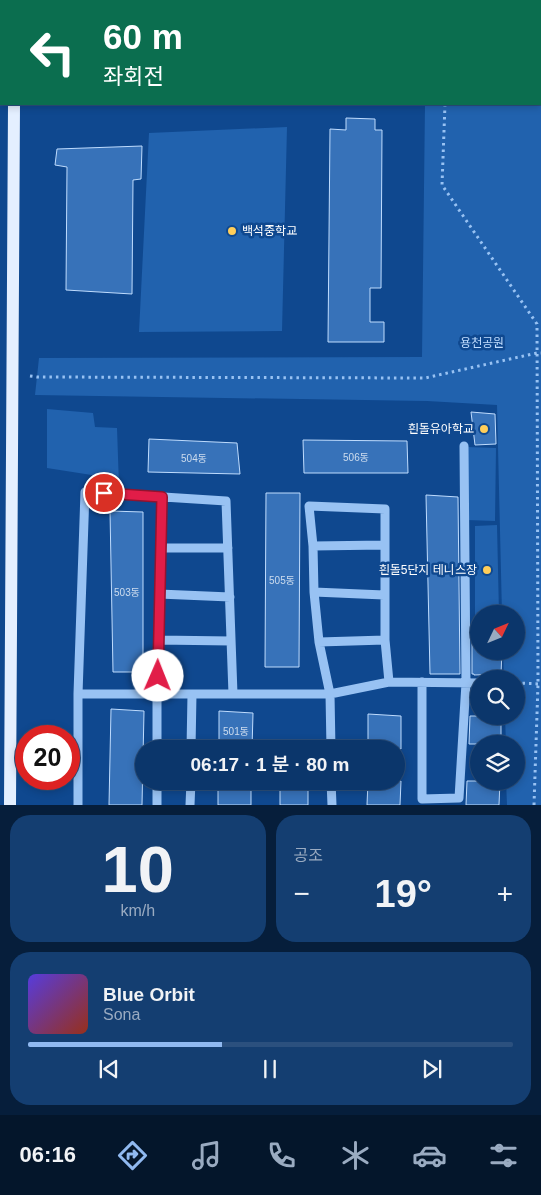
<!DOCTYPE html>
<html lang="ko">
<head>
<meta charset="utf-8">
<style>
	:root { --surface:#0b366b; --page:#143e71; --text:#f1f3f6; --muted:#9aabc1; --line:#2b507e; --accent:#90b9f0 }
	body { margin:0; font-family:Arial,"Noto Sans KR",sans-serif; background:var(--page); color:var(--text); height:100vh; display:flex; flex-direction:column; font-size:19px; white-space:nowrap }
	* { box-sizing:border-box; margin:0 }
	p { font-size:16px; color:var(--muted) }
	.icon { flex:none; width:28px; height:28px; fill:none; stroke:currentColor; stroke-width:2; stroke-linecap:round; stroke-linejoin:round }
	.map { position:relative; height:805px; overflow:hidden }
	.sheet { display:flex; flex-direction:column; gap:10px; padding:10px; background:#061e3b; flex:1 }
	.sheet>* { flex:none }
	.banner { position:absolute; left:0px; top:0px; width:541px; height:105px; box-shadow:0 2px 8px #0003,0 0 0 1px var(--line); background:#0b6e4f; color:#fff; overflow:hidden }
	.needle { width:32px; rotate:47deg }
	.tools { position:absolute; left:470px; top:605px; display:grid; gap:10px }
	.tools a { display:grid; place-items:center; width:55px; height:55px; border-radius:50%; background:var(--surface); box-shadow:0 2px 8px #0003,0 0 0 1px var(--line); font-size:25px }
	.speed { position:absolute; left:15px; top:725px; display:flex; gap:10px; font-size:25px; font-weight:700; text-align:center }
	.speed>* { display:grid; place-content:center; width:65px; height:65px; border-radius:50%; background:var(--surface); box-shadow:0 2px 8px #0003,0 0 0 1px var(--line); line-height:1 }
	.speed .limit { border:8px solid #d22; background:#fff; color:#111 }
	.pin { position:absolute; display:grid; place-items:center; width:42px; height:42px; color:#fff; margin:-21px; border:2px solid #fff; border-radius:50%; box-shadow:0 1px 5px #0007 }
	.me { position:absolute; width:55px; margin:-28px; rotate:1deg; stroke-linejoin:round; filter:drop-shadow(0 0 4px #0008) }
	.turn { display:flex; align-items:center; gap:18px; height:105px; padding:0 20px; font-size:22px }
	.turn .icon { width:65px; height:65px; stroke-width:2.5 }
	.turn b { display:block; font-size:35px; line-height:42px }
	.big { font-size:38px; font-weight:600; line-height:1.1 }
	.sheet .tile { flex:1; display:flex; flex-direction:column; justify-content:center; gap:8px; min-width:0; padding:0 18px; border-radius:20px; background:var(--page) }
	.sheet .dial { align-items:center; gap:0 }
	.dial b { font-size:65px; line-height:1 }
	.song { display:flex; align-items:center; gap:15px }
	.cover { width:60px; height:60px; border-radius:8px; background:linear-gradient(135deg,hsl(250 70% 55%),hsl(10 70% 35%)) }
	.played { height:5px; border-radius:2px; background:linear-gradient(90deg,var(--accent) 40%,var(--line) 40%) }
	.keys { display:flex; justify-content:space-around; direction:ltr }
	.heat { display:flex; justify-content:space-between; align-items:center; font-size:28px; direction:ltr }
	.sheet .tiles { flex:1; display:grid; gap:10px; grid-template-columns:1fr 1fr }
	.tile:last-child { grid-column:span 2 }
	.trip { position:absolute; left:135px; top:740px; width:270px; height:50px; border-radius:25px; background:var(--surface); box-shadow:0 2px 8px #0003,0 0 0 1px var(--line); font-weight:600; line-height:50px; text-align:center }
	.tabs { display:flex; height:80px; justify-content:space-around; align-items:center; background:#04162b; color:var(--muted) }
	.tabs .icon { width:35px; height:35px }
	.tabs .current { color:var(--accent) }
	.tabs b { font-size:22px; color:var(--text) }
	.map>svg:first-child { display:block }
	.green { fill:#2162ae }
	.building { fill:#3772b9; stroke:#bfdcfe }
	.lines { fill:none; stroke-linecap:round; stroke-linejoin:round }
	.path { stroke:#98c2f3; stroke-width:3; stroke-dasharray:2.5 4; stroke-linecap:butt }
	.minor { stroke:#98c2f3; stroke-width:9 }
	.major { stroke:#e4efff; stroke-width:12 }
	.route-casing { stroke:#92132f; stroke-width:12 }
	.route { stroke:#e11d48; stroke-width:9 }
	.poi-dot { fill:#ffce5a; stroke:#0f488f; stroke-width:2 }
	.labels { text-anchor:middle; stroke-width:5; stroke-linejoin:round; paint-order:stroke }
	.number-label { font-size:10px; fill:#cddcee }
	.poi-label { font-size:12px; fill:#fff; stroke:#0f488f; text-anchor:end }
	.park-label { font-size:12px; fill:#bfdcfe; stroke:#0f488f }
</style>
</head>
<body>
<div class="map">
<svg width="541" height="805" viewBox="0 0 541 805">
	<rect width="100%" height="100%" fill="#0f488f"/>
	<path class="green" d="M 58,0 L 228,0 L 228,1 L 58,1 Z
		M 540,94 L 541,94 L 541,805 L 507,805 L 506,781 L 516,781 L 516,744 L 506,744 L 505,716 L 516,716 L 516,679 L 504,679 L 503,651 L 516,651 L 516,614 L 502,614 L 497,405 L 427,401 L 35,395 L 39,358 L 422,357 L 425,104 L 540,104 Z
		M 287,127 L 282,331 L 139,332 L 149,133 Z
		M 47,409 L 93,413 L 95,427 L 117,428 L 119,486 L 98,486 L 98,476 L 47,468 Z
		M 467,447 L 496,448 L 495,521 L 467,520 Z
		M 497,525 L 499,614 L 479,614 L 479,630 L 475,629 L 475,526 Z"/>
	<path class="building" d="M 346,118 L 375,119 L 375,130 L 382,130 L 381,288 L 370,288 L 370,322 L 384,322 L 384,342 L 328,342 L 330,129 L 346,130 Z
		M 142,146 L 141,179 L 133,180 L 132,294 L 66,290 L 67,167 L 55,165 L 57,149 Z
		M 471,412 L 495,414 L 496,444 L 475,445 Z
		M 149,439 L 237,443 L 240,474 L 148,472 Z
		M 303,440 L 407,441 L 408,473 L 304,473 Z
		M 266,493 L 300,493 L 299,667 L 265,667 Z
		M 426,495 L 458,497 L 460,674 L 430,674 Z
		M 110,511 L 143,512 L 143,672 L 113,672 Z
		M 472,643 L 479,644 L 479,651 L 502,651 L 501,674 L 474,675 L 474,674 L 472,674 Z
		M 111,709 L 144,711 L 142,805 L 109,805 Z
		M 219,711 L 253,713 L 252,749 L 219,749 Z
		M 368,714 L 401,716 L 401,749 L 368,749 Z
		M 470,716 L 501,716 L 501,744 L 469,744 Z
		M 218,781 L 251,781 L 251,805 L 218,805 Z
		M 280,781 L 308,781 L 308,805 L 280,805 Z
		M 368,781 L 401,781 L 400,805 L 367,805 Z
		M 467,781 L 500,781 L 499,805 L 466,805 Z"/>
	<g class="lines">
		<path class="path" d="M 450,1 L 450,0
			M 445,104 L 442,185 L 537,324 L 538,684 L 534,805
			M 30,376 L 37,377 L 425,378 L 537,353 L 541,353
			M 516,683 L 541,684"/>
		<path class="minor" d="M 313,546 L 384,545
			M 161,548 L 228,548
			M 314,592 L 384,595
			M 159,594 L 230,597
			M 158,640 L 231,641
			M 319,642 L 385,640
			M 422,682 L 422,799 L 459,798 L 466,683 L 464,446
			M 78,694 L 330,694 L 389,682 L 479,683
			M 157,749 L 157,694 L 162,497
			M 191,749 L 192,694
			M 331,749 L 330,694 L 319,642 L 314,592 L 313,546 L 309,506 L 385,509 L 385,640 L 389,682
			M 157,781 L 157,805
			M 331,781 L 332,805
			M 78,805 L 78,694 L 85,492 L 226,501 L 233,694
			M 190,805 L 191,781"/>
		<path class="major" d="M 15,1 L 15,0
			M 10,805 L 14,104"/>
	</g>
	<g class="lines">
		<g class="route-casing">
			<path id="route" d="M 104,493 L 162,497 L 158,676"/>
		</g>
		<use href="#route" class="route"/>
	</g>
	<g class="poi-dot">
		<circle cx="232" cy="231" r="5"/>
		<circle cx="484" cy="429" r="5"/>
		<circle cx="487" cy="570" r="5"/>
	</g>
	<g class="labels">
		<g class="number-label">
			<text x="356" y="461">506동</text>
			<text x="194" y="462">504동</text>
			<text x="282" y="584">505동</text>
			<text x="127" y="596">503동</text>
			<text x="236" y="735">501동</text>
		</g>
		<g class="poi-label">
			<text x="242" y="235" text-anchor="start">백석중학교</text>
			<text x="474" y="433">흰돌유아학교</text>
			<text x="477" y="574">흰돌5단지 테니스장</text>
		</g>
		<g class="park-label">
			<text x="482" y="347">용천공원</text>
		</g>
	</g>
</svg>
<div class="tools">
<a><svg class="needle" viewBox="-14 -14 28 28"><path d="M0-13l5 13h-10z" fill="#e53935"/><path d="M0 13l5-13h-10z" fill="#9aabc1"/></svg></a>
<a><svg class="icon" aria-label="search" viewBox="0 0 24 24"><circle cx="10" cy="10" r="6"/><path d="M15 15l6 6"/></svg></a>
<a><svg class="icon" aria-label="layers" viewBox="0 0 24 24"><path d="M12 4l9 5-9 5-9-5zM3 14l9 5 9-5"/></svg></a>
</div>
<div class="speed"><div class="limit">20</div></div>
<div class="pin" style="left:104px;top:493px;background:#d93025"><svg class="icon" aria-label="arrive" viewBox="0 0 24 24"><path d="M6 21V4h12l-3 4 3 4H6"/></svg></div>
<svg class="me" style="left:158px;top:676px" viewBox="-20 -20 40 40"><circle r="19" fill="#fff"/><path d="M0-13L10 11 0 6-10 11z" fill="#e11d48"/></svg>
<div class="trip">06:17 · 1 분 · 80 m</div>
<div class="banner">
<div class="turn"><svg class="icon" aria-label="left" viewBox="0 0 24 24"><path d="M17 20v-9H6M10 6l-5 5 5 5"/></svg><div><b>60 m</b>좌회전</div></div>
</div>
</div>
<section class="sheet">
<div class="tiles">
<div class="tile dial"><b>10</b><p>km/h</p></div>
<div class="tile"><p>공조</p>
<div class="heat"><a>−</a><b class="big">19°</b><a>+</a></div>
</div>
<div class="tile">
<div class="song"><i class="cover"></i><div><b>Blue Orbit</b><p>Sona</p></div></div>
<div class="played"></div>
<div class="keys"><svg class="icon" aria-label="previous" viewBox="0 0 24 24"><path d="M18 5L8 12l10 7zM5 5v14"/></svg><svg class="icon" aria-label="pause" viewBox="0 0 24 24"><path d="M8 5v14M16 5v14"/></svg><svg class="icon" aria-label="next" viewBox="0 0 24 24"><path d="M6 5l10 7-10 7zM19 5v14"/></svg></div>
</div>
</div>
</section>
<nav class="tabs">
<b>06:16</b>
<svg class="icon current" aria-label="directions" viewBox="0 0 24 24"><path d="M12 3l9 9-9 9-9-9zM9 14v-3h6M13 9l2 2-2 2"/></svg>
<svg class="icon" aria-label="music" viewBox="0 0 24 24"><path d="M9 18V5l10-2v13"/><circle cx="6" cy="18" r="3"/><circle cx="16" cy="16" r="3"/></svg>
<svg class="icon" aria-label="phone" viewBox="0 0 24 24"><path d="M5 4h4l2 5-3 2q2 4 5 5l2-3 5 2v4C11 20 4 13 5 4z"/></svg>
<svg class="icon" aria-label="climate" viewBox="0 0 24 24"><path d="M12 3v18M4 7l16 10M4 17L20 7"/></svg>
<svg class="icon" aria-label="car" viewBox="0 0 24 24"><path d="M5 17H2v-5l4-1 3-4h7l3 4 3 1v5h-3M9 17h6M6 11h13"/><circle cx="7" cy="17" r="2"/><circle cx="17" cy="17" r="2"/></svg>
<svg class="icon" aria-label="filters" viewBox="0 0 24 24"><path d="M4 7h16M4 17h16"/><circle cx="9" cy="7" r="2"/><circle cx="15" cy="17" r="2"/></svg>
</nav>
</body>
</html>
